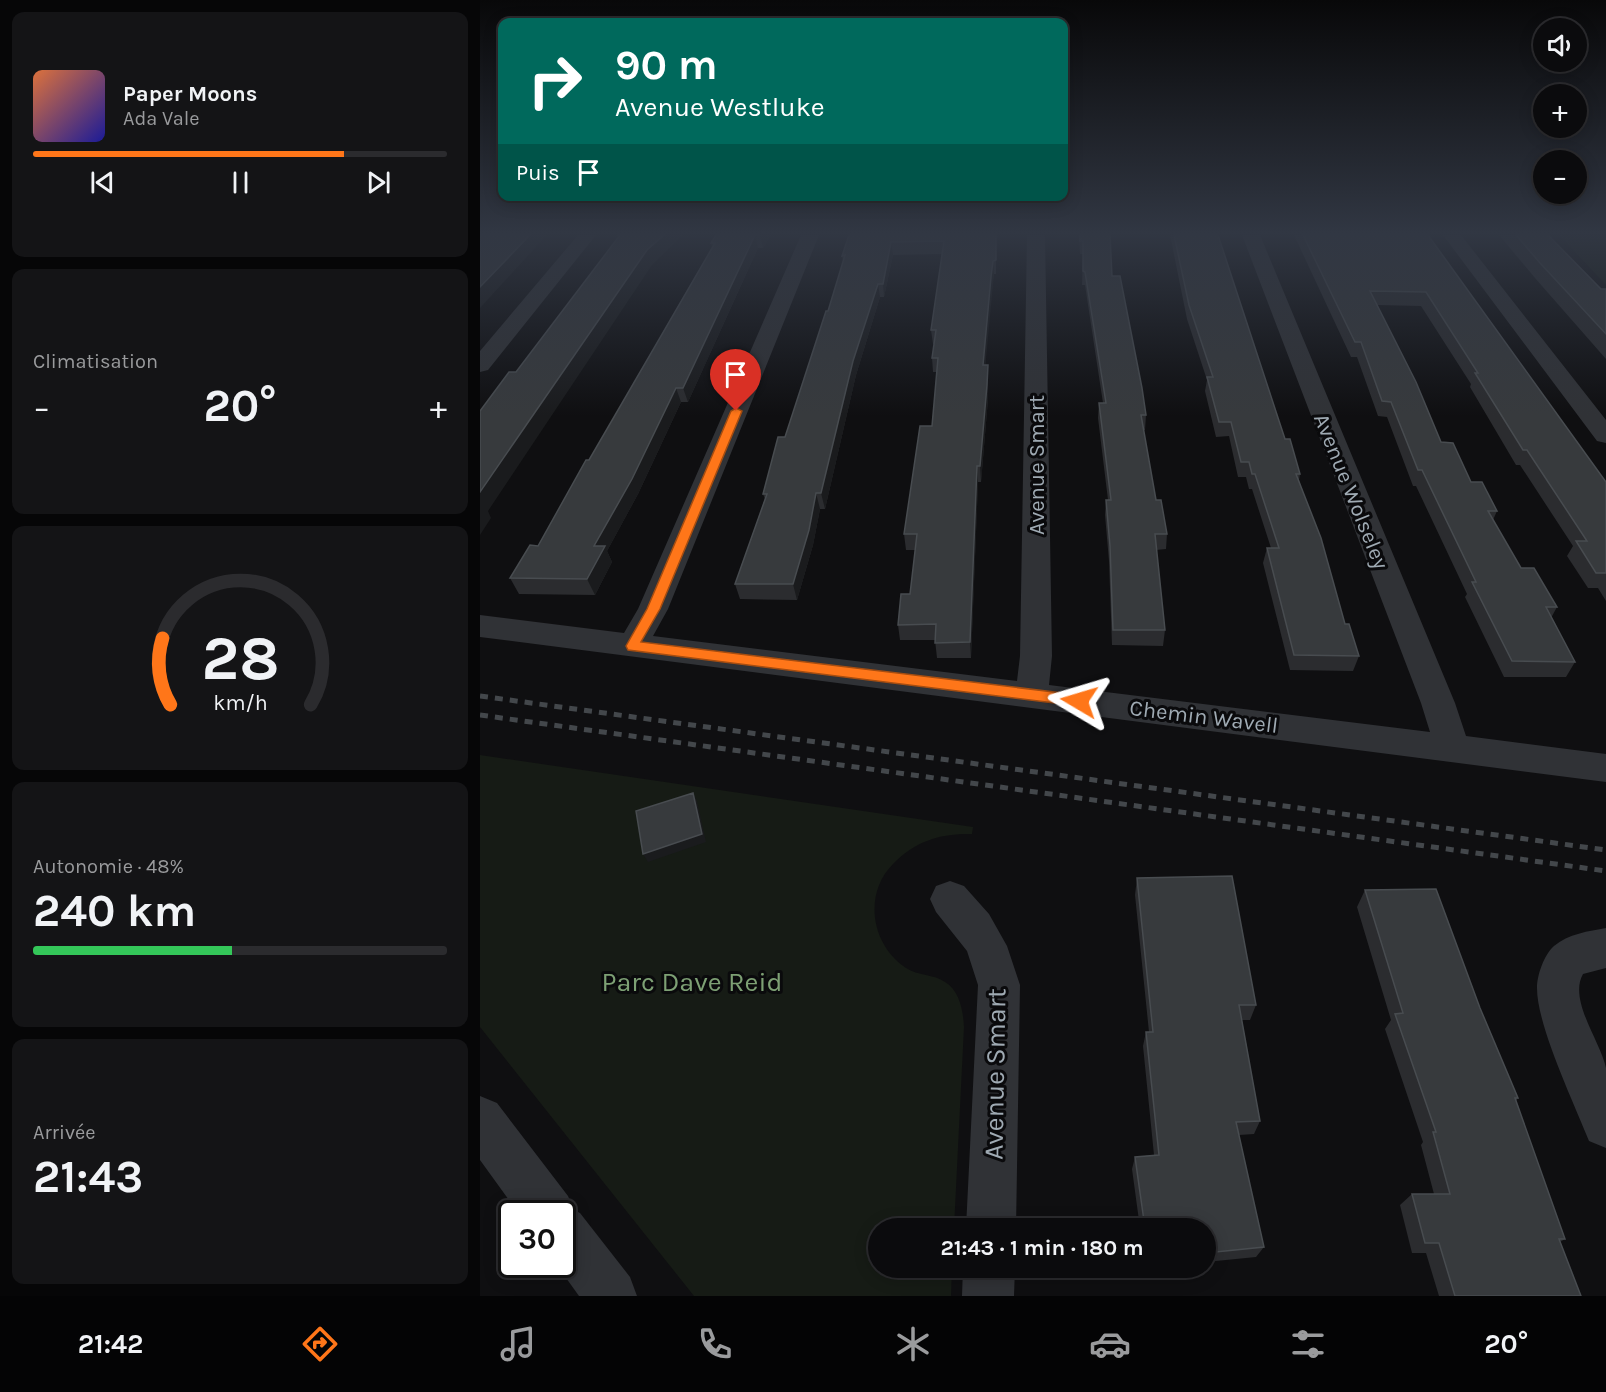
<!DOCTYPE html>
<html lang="fr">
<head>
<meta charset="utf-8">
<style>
	:root { --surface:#0b0b0d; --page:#141416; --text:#f1f3f6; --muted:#9a9b9d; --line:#2b2b2e; --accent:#ff7619 }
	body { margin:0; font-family:Karla,sans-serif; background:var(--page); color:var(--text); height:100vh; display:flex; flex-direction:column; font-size:22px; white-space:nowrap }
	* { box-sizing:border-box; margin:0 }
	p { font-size:20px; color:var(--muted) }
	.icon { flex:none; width:33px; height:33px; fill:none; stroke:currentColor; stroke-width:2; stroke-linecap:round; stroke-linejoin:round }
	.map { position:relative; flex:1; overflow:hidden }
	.drawer { display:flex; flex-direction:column; gap:12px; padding:12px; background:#060607; width:480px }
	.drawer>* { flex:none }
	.banner { position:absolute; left:18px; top:18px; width:570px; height:183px; border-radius:12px; box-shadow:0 3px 15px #0003,0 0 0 2px var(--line); background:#00695c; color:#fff; overflow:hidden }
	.buttons { position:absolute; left:1053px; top:18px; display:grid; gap:12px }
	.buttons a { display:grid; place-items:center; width:54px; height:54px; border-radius:50%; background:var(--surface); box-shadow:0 3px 15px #0003,0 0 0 2px var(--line); font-size:30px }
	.speed { position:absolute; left:18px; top:1200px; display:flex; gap:12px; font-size:30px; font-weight:700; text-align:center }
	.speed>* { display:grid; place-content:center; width:78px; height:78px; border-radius:50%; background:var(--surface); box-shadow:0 3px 15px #0003,0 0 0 2px var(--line); line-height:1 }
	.speed .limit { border:3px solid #111; border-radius:9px; background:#fff; color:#111 }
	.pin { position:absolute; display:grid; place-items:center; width:51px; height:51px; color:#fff; margin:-62px -26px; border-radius:50% 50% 50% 0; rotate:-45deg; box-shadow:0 0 6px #0007 }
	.pin .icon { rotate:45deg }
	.me { position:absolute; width:66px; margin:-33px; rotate:277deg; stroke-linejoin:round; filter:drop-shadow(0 0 4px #0008) }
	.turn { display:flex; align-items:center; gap:21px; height:126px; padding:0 18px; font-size:27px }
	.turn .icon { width:78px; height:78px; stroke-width:2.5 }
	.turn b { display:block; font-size:42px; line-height:51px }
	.then { display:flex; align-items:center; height:57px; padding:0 18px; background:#0003; gap:12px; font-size:22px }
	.big { font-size:45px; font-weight:700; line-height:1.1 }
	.drawer .card { flex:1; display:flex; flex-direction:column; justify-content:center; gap:9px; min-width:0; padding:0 21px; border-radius:12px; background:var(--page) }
	.drawer .dial { align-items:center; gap:0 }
	.dial svg { height:156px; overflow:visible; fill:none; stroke:var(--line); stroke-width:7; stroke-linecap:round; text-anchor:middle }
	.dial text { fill:var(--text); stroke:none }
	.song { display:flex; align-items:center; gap:18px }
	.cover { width:72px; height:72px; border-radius:9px; background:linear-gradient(135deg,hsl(20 70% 55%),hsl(240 70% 35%)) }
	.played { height:6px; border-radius:3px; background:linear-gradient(90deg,var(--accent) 75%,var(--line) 75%) }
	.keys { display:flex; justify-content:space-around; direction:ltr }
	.heat { display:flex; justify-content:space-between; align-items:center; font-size:33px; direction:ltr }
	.charge { height:9px; border-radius:4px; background:linear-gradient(90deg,#34c759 48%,var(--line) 0) }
	.trip { position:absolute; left:388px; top:1218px; width:348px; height:60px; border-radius:30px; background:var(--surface); box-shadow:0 3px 15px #0003,0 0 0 2px var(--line); font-weight:700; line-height:60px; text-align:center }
	.dock { display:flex; height:96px; justify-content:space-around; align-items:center; background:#040405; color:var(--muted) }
	.dock .icon { width:42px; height:42px }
	.dock .on { color:var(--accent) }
	.dock b { font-size:27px; color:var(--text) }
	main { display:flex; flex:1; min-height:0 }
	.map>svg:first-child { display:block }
	.green { fill:#161b15 }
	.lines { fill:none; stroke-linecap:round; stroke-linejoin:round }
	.street { fill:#303236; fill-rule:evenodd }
	.rail { stroke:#43474b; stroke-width:5; stroke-dasharray:8 7; stroke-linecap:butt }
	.wall { fill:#2b2c2f }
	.shaded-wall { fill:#1a1b1d }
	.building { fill:#373a3d; stroke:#484c50; stroke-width:1.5 }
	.route { fill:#ff7619; stroke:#a64d10; stroke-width:1.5 }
	.labels { text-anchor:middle; stroke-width:6; stroke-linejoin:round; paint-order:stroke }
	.street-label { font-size:22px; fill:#9faab3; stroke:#0a0a0c }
	.near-park-label { font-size:27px; fill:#7da074; stroke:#0a0a0c }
	.near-street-label { font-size:27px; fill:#9faab3; stroke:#0a0a0c }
</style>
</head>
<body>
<main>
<section class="drawer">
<div class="card">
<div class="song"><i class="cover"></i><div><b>Paper Moons</b><p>Ada Vale</p></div></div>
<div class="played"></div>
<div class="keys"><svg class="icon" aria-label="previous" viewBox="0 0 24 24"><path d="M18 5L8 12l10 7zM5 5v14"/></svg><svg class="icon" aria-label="pause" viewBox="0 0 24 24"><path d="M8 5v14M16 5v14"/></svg><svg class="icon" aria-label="next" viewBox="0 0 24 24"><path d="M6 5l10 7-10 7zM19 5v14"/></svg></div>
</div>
<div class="card"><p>Climatisation</p>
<div class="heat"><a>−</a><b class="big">20°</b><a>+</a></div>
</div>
<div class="card dial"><svg viewBox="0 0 100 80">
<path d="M14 69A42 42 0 1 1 86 69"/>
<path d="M14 69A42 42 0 0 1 10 35" stroke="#ff7619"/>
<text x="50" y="56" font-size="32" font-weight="700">28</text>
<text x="50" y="72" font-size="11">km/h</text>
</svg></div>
<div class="card"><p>Autonomie · 48%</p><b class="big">240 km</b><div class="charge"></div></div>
<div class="card"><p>Arrivée</p><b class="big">21:43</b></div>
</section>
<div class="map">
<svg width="1126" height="1296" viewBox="0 0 1126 1296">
	<rect width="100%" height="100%" fill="#0f0f11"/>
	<path class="green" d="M 1079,235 L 1126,235 L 1126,285 Z
		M 0,755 L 493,827 L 492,834 C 461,833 435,841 413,864 C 383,894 391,945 426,968 C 438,976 454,974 465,982 C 480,991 483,1011 484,1027 L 474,1228 L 399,1228 L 399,1268 L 472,1268 L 471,1296 L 214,1296 L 0,1027 Z"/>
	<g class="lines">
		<path class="street" d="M 98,235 L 116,235 L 8,370 L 0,372 L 0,351 Z
			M 321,235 L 339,235 L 188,609 L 173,636 L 537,681 L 540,656 L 547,235 L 565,235 L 572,656 L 569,685 L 950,732 L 941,703 L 762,235 L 780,235 L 975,703 L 986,736 L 1126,754 L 1126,782 L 0,637 L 0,615 L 144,633 L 158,609 Z
			M 963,235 L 981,235 L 1126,420 L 1126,443 L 1117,441 Z
			M 470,881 L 484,886 L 509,914 L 527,946 L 540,985 L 536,1228 L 486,1228 L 498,985 L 487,951 L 456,912 L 450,899 L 456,886 Z
			M 1126,928 L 1126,968 L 1103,974 C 1088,1000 1121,1042 1126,1068 C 1126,1088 1126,1125 1126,1148 L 1109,1141 C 1094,1103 1057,1026 1057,988 C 1057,975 1064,955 1074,946 C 1088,934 1109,931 1126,928 Z
			M 0,1096 L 17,1103 L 88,1196 L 94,1210 L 100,1213 L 150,1277 L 157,1296 L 99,1296 L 76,1264 L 82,1264 L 82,1214 L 39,1214 L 0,1160 Z
			M 483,1268 L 535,1268 L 534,1296 L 482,1296 Z"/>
		<path class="rail" d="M 0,696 L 1126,850
			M 0,715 L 1126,871"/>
	</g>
	<path class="wall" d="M 236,235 L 291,235 L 283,248 L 278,248 L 208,402 L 201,402 L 158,494 L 127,551 L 132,562 L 115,595 L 39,594 L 30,578 L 58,546 L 109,460 L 232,247 L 231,243 Z
		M 369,235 L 516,235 L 516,274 L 514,274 L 511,290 L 505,365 L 508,365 L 508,399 L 501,482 L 498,482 L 491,658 L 457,658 L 455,640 L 420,640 L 418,625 L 430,594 L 436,550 L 426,550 L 424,534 L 452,426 L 457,372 L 453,372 L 452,358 L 454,344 L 453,344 L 451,330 L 462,254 L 413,255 L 404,297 L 400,297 L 376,375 L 345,509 L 340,509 L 333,545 L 317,600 L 260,599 L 255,584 L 285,499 L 283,494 L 305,437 L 348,311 L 363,262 L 362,256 Z
		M 599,235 L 630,235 L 632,276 L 666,415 L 665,430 L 663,430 L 676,500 L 687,534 L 686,549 L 676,550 L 685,630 L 683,646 L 632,645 L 629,561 L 625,515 L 626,500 L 628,500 L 618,418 L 619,403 L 623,403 L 605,285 L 602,285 L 603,254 L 600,254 Z
		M 690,235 L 738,235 L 805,439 L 820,474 L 819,480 L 865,624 L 879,656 L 873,671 L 810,670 L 783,563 L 787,548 L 791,548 L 772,489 L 769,489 L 766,477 L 758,477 L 749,436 L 736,437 L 725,391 L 727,380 L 707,319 Z
		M 814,235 L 948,235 L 1126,482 L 1126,601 L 1118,588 L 1108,588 L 1087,556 L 1093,546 L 1040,465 L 1036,465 L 990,387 L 991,384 L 941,306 L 897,305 L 961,442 L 991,482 L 1017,511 L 1013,520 L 1041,568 L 1077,607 L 1071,618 L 1095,662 L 1086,677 L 1024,677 L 985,597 L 987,594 L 936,486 L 933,486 L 907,417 L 898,416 L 877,357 L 871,357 Z
		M 1019,235 L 1068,235 L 1121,289 L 1126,289 L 1126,359 L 1055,278 Z
		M 657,878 L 776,1005 L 770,1020 L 762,1020 L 780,1121 L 774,1134 L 759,1135 L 784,1247 L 776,1257 L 726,1262 L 726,1228 L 660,1228 L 652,1169 L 655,1157 L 674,1155 L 663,1046 L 666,1032 L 669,1032 L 655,895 Z
		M 885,890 L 1000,1008 L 1038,1098 L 1036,1101 L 1085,1239 L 1080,1242 L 1101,1296 L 959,1296 L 946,1253 L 932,1253 L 920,1205 L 932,1194 L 954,1194 L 941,1145 L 943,1142 L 905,1029 L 911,1020 L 877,907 Z"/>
	<path class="shaded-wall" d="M 50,235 L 67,235 L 0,308 L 0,287 Z
		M 184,235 L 203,235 L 172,265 L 8,511 L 11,518 L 0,535 L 0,492 L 167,250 Z
		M 275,235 L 278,248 L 208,402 L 203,388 Z
		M 280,235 L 291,235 L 283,248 Z
		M 411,242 L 413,255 L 404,297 L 403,284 Z
		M 513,261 L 514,274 L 504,380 L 503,365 Z
		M 398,284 L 400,297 L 376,375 L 345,509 L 341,493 L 373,361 Z
		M 508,365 L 508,399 L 501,482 L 500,466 Z
		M 196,388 L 201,402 L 158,494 L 127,551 L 132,562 L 115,595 L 107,579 L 114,546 Z
		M 497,466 L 498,482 L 491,658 L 490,642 Z
		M 336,493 L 340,509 L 333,545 L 317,600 L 313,584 Z
		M 213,793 L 217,801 L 226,842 L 168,862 L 163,854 Z"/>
	<path class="building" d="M 0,235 L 50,235 L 0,287 Z
		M 137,235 L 184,235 L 167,250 L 0,492 L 0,411 L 29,372 L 36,372 L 140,235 Z
		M 236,235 L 280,235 L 275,235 L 203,388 L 196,388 L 152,479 L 114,546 L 125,546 L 107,579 L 30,578 L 50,545 L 58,546 L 106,460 L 109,460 L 235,243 L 231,243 Z
		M 369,235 L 516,235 L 516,260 L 513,261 L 511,277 L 503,365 L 508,365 L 507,385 L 500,466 L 497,466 L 490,642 L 455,643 L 456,624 L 418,625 L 421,594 L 430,594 L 437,534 L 424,534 L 440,426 L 452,426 L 458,358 L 452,358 L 456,330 L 451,330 L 464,241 L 411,242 L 403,284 L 398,284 L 373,361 L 341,493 L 336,493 L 329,530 L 313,584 L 255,584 L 287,494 L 283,494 L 298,437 L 305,437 L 346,311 L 348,311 L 365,255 L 362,256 Z
		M 600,235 L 630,235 L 632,276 L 640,276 L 662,388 L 666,415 L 661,415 L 676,500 L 681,500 L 687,534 L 675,534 L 685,630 L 633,630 L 630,546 L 626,500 L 631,500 L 619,403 L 626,403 L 605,272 L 603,271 L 603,241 L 600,241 Z
		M 694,235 L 738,235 L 805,439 L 810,439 L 820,474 L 816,474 L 841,538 L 865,624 L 869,624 L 879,656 L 814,655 L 787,548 L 799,548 L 775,474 L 772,474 L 769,462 L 761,462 L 751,422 L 739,422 L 727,377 L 733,377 L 709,305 Z
		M 823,235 L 948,235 L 1126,482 L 1126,573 L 1116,573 L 1096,541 L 1107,541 L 1047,450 L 1043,450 L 995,373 L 998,373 L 946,292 L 890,291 L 936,382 L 961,442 L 973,443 L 991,482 L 1002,482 L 1017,511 L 1008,511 L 1041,568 L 1054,568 L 1077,607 L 1066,607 L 1095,662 L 1032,661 L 992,582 L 996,582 L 942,470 L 938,470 L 911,402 L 902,401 L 881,342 L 875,342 Z
		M 1036,235 L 1068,235 L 1121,289 L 1126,289 L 1126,334 L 1060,263 Z
		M 213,793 L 222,834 L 163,854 L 156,811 Z
		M 752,876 L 776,1005 L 759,1005 L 780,1121 L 756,1122 L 784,1247 L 726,1253 L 726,1228 L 665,1228 L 655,1157 L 679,1155 L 666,1032 L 673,1032 L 657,878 Z
		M 956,889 L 1000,1008 L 1038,1098 L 1035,1098 L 1085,1239 L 1079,1239 L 1101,1296 L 975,1296 L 959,1243 L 945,1243 L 932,1194 L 970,1194 L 953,1132 L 956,1132 L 915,1014 L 923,1013 L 885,890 Z"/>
	<linearGradient id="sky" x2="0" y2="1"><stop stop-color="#080809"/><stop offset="0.56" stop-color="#313743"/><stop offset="1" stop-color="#313743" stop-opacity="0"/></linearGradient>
	<rect width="1126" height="416" fill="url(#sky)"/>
	<path class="route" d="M 256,408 L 262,411 L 180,609 L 161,642 L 599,695 L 606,701 L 604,705 L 599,706 L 148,650 L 146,646 L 167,609 L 251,411 Z"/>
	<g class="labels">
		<g class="street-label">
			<text transform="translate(556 465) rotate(-90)" y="8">Avenue Smart</text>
			<text transform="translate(872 491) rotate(68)" y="8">Avenue Wolseley</text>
			<text transform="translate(724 716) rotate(7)" y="8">Chemin Wavell</text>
		</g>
		<g class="near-park-label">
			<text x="212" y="991">Parc Dave Reid</text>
		</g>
		<g class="near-street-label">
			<text transform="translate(515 1074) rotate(-89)" y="9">Avenue Smart</text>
		</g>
	</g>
</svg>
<div class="buttons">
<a><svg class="icon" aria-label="sound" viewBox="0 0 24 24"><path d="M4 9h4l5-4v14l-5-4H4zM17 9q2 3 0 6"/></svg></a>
<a>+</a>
<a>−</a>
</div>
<div class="speed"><div class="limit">30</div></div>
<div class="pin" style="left:256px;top:411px;background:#d93025"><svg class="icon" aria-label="arrive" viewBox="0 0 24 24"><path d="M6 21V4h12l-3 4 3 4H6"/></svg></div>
<svg class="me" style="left:599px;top:701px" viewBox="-20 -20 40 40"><path d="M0-17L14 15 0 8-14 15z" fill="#ff7619" stroke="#fff" stroke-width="4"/></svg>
<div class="trip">21:43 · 1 min · 180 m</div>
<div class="banner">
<div class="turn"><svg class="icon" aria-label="right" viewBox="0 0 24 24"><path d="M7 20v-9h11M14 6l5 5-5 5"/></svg><div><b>90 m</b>Avenue Westluke</div></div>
<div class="then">Puis<svg class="icon" aria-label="arrive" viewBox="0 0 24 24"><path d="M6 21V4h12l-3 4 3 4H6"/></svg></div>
</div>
</div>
</main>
<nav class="dock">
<b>21:42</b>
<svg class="icon on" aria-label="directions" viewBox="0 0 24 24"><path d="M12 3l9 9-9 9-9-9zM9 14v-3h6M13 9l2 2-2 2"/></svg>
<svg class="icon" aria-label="music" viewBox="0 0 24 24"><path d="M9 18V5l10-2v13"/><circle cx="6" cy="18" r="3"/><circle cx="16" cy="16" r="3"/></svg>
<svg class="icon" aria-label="phone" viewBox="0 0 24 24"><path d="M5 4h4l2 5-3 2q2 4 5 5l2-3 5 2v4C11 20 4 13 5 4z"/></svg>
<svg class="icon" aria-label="climate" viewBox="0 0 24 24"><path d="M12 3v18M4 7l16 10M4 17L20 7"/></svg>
<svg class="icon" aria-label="car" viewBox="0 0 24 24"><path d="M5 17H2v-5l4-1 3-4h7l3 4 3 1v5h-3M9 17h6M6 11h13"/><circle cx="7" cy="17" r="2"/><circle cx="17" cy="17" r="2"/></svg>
<svg class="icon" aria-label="filters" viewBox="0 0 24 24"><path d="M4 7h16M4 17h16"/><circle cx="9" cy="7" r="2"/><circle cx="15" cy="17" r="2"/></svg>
<b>20°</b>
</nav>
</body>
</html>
